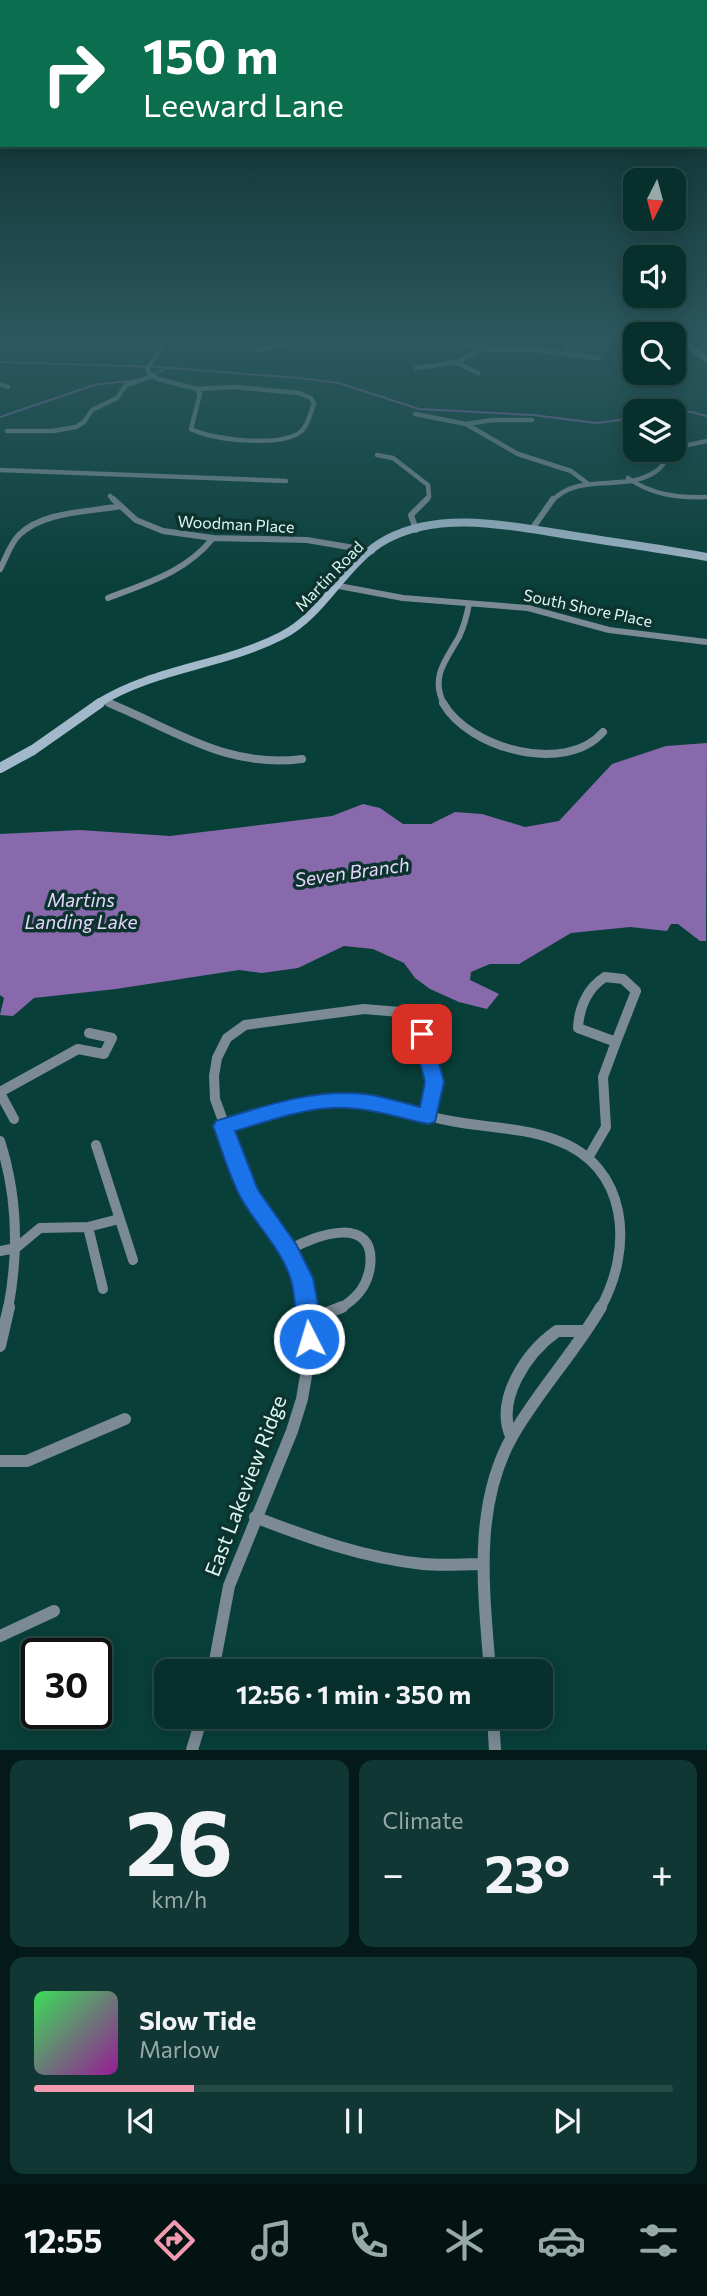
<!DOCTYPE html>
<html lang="en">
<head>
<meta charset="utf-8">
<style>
	:root { --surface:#072f2b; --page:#103733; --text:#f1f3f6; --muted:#98a9a9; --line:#284a47; --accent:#f29aaf }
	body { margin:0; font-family:Commissioner,sans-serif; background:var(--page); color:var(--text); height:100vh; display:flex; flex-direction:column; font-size:26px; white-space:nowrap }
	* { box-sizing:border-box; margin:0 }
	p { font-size:23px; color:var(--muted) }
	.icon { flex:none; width:38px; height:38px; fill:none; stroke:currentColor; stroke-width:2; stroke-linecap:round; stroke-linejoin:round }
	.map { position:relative; height:1750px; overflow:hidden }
	.panel { display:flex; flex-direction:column; gap:10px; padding:10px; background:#041a18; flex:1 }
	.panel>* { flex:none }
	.banner { position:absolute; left:0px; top:0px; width:707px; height:147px; box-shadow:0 4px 18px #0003,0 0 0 2px var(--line); background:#0b6e4f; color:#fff; overflow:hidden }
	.needle { width:46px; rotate:186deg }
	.fabs { position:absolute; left:623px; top:168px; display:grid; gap:14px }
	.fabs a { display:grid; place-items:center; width:63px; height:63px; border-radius:14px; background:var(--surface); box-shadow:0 4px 18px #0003,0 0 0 2px var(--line); font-size:35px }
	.speed { position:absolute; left:21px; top:1638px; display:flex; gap:14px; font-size:35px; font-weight:700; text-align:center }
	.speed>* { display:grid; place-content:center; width:91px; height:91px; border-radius:50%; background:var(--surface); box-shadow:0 4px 18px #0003,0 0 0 2px var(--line); line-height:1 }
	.speed .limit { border:4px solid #111; border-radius:10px; background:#fff; color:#111 }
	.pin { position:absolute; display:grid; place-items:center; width:60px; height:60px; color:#fff; margin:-30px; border-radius:14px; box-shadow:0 4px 10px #0006 }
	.me { position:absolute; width:77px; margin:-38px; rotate:355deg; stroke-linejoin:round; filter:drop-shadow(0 0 5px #0008) }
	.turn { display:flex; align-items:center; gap:24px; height:147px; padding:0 28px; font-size:32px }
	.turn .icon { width:91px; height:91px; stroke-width:2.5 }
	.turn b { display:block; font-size:49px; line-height:60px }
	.big { font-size:52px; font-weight:700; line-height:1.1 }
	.panel .tile { flex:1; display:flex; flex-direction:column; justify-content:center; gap:10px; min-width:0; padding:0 24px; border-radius:14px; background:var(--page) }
	.panel .dial { align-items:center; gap:0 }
	.dial b { font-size:91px; line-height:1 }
	.song { display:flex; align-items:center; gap:21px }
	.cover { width:84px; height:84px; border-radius:10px; background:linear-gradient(135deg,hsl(130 70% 55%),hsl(300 70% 35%)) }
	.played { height:7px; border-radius:4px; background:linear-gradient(90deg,var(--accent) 25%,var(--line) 25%) }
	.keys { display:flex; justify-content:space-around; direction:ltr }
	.heat { display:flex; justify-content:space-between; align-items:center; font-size:38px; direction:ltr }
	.panel .tiles { flex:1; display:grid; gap:10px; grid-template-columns:1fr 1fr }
	.tile:last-child { grid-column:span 2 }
	.trip { position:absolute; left:154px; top:1659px; width:399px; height:70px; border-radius:14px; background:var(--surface); box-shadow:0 4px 18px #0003,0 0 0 2px var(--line); font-weight:700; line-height:70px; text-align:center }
	.dock { display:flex; height:112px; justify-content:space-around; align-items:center; background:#031311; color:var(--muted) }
	.dock .icon { width:49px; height:49px }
	.dock .selected { color:var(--accent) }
	.dock b { font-size:32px; color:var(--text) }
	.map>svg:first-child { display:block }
	.water { fill:#8869ac }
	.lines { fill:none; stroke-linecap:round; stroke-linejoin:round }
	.stream { stroke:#8869ac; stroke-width:2 }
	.street-far4 { stroke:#7c8a96; stroke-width:4.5 }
	.street-far3 { stroke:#7c8a96; stroke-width:6 }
	.street-far2 { stroke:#7c8a96; stroke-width:8 }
	.street-far1 { stroke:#7c8a96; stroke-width:10 }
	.street { stroke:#7c8a96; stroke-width:12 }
	.secondary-far2 { stroke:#a2b9cc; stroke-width:6 }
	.secondary-far1 { stroke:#a2b9cc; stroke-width:8 }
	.secondary { stroke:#a2b9cc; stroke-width:10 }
	.route { fill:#1a73e8; stroke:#114b97; stroke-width:2 }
	.labels { text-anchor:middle; stroke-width:7; stroke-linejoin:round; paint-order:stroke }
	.far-street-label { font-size:16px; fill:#ddf6f2; stroke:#0d332f }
	.water-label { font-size:19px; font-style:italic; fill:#e6d6fc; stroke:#0d332f }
	.near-street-label { font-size:21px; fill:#ddf6f2; stroke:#0d332f }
</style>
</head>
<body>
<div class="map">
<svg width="707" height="1750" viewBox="0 0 707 1750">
	<rect width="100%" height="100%" fill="#093f39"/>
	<path class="water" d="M 707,743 L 706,941 L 700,941 L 678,924 L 671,924 L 667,931 L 630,927 L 571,933 L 519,964 L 490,964 L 471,972 L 470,980 L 499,994 L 487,1009 L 459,1002 L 430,989 L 415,978 L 404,963 L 373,949 L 344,946 L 298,968 L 262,973 L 239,970 L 116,989 L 34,998 L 13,1016 L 0,1015 L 4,998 L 0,995 L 0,834 L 80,830 L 170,836 L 332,816 L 363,804 L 380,808 L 403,824 L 431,824 L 455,812 L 482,814 L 525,827 L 559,821 L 612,764 L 666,746 Z"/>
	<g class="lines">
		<path class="stream" d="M 0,362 L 158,367 L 299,378 L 339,383 L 419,409 L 533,415 L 597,423 L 635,418
			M 153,375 L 168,367
			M 659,411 L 691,412 L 707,416
			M 0,417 L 94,385 L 137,380"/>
		<path class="street-far4" d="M 166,343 L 148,367 L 148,372 L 158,379 L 197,389
			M 459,343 L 490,350 L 537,350 L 599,358
			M 258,350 L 293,343
			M 564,353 L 570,343
			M 457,363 L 478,373
			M 416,368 L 458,362 L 481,349
			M 0,384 L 8,387
			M 235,387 L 299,393 L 311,398 L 314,404 C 310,413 308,427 299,433 C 277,447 213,440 191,429 L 200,394 L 197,389 Z
			M 415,414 L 466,424 L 518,454 L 571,471 L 587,483
			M 466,424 L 493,420 L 532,420
			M 7,431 L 53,431 L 76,427 L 84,422 L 92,410 L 117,398 L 126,385 L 153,376
			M 674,448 L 707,441
			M 377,455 L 393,458 L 428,485 L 429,497 L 425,501
			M 0,470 L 286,481
			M 628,478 C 652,495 678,498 707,497
			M 110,496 L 115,501
			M 552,501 C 581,470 630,495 660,468 C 665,463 668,456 672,450"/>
		<path class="street-far3" d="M 113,499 L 136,520 L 163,531 L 213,538 L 307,540 L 372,551
			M 532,529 L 553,499
			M 416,530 L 411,515 L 427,499
			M 0,569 C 6,558 10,544 19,535 C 43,511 90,512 121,506
			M 339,586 L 403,598 L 528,608 L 609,630 L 707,642
			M 108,598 C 147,583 186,572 213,538
			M 103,700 L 113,704
			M 444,704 C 430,677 446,660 459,637 C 464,626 467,615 469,604"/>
		<path class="street-far2" d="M 109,703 C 175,730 228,769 302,759
			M 443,703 C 469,749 566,775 603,732"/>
		<path class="street-far1" d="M 605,977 L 623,979 L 636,991 L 616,1042 L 578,1028 C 579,1008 587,988 605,977 Z
			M 0,1092 L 78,1049 L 104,1054 L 112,1038 L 89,1033
			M 0,1093 L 14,1119
			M 223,1126 C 260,1115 298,1102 337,1101 C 376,1100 413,1114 451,1121 C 486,1128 522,1127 556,1140 C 629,1166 634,1249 600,1309
			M 0,1141 C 18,1197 19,1252 8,1309
			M 96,1145 L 133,1260
			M 588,1158 L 606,1127 L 603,1077 L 616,1042
			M 88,1227 L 103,1289
			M 289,1250 C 316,1234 377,1214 370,1267 C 367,1287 356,1299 339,1309
			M 0,1251 L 16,1248 L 40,1228 L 88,1227 L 119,1219
			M 307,1309 L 302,1278 L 289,1250 L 250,1194 L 215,1099 L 214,1076 L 217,1058 L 227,1038 L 245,1025 L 364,1009 L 400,1012 L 410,1018 L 422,1034 L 434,1082 L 428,1117"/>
		<path class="street" d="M 309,1320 L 342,1307
			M 0,1346 L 9,1307
			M 511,1436 C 495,1399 527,1352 557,1331 L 585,1331
			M 0,1461 L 27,1461 L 125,1419
			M 255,1517 C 309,1538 364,1558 423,1564 C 443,1566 463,1564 483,1564
			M 0,1636 L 54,1611
			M 213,1671 L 229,1586 L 292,1431 L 302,1399 L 309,1358 L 307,1307
			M 490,1671 C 484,1593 472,1506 513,1435 C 539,1390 575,1352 601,1307
			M 493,1717 L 495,1750
			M 192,1750 L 202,1717"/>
		<path class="secondary-far2" d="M 685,343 L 707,359"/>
		<path class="secondary-far1" d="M 97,704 C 154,668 222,666 281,636 C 325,614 344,562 387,539 C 443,509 515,527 575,536 C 619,543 663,549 707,557"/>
		<path class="secondary" d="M 0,768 L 33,750 L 100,703"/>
	</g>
	<linearGradient id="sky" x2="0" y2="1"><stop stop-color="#05231f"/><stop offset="0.58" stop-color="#2c585f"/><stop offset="1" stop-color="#2c585f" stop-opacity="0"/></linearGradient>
	<rect width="707" height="588" fill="url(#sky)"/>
	<path class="route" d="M 422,1027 L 429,1029 L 431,1034 L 444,1082 L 435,1122 L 428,1124 C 396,1117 364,1106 331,1108 C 298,1110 266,1122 235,1131 L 258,1190 L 296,1244 L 313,1278 L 321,1320 L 321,1339 L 317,1346 L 309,1349 L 301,1346 C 293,1328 298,1298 290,1277 C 280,1247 256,1225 241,1198 C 229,1176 222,1150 213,1126 L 216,1121 C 266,1105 319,1087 372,1095 C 388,1098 404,1103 420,1107 L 425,1082 L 413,1034 L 416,1029 Z"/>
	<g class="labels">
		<g class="far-street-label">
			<text transform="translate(236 524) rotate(3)" y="6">Woodman Place</text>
			<text transform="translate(329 576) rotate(-46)" y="6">Martin Road</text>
			<text transform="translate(588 608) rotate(12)" y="6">South Shore Place</text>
		</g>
		<g class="water-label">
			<text transform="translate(352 872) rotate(-8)" y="7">Seven Branch</text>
			<text x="81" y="907">Martins<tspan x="81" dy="22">Landing Lake</tspan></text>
		</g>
		<g class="near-street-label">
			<text transform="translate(246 1486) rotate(-69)" y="7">East Lakeview Ridge</text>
		</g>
	</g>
</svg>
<div class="fabs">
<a><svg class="needle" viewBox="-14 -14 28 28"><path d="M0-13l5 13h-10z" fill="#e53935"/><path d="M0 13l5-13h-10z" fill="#98a9a9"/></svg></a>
<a><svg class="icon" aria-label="sound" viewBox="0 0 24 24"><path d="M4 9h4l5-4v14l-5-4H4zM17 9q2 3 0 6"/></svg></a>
<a><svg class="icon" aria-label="search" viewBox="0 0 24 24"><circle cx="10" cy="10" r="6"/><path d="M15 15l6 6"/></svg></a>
<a><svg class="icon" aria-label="layers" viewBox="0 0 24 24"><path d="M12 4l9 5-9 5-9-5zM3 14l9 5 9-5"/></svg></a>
</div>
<div class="speed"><div class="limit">30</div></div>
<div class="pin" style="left:422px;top:1034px;background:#d93025"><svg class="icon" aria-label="arrive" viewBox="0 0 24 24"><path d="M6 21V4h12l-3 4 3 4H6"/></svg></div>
<svg class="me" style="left:309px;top:1339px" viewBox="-20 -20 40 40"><circle r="17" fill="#1a73e8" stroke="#fff" stroke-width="3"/><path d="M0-11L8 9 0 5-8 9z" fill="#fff"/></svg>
<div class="trip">12:56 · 1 min · 350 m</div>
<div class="banner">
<div class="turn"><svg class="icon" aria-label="right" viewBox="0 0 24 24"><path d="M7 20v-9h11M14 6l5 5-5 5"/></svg><div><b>150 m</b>Leeward Lane</div></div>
</div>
</div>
<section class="panel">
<div class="tiles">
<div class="tile dial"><b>26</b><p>km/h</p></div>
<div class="tile"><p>Climate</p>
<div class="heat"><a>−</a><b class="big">23°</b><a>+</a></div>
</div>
<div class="tile">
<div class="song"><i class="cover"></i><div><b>Slow Tide</b><p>Marlow</p></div></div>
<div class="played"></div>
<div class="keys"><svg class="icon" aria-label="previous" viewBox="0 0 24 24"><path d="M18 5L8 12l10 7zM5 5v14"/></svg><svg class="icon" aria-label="pause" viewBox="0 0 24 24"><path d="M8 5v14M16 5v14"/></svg><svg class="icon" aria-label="next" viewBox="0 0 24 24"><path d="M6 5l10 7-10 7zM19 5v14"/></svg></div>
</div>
</div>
</section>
<nav class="dock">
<b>12:55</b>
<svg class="icon selected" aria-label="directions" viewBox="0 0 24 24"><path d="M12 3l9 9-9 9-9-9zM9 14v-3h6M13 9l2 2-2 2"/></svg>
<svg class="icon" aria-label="music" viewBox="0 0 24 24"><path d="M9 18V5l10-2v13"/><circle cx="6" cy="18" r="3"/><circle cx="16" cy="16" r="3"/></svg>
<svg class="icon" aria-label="phone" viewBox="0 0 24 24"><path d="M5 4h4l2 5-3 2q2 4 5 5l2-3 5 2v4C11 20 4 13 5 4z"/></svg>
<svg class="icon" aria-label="climate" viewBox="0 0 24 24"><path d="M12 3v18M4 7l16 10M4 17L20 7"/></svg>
<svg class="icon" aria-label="car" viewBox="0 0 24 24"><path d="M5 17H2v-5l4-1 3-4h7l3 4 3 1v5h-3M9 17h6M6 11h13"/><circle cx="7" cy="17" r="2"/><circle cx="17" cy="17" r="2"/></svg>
<svg class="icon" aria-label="filters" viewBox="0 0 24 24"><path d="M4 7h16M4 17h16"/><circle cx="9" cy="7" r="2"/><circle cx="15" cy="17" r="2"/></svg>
</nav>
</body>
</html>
